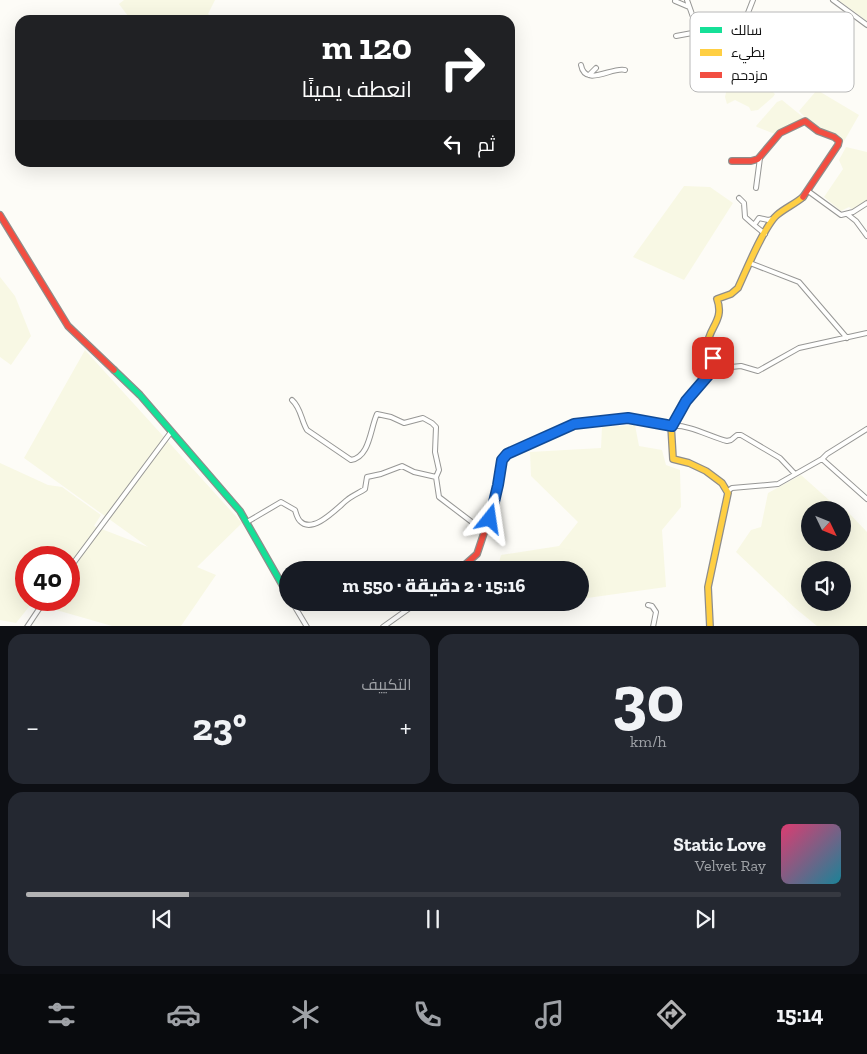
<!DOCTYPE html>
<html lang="ar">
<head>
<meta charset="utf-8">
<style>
	:root { --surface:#171b24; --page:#242831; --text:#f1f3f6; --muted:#9ea1a6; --line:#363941; --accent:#b2b2b3 }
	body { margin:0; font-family:"Zilla Slab",Cairo,serif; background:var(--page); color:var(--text); direction:rtl; height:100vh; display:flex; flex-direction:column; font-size:19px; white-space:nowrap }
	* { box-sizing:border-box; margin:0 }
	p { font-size:16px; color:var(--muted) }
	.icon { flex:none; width:28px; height:28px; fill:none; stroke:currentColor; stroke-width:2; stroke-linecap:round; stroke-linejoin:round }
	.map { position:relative; height:626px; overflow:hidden; direction:ltr }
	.panel { display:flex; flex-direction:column; gap:8px; padding:8px; background:#0d0f14; flex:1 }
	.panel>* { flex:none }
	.top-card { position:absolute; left:15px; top:15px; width:500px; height:152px; border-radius:15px; box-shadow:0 5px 20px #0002; direction:rtl; background:#202124; color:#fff; overflow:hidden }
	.needle { width:32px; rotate:133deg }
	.controls { position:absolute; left:801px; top:501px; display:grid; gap:10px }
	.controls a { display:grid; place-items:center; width:50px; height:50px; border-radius:50%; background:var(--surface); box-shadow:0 5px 20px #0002; font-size:25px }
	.speed { position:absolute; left:15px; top:546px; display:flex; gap:10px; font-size:25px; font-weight:700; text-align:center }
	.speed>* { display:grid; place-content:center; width:65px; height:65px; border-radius:50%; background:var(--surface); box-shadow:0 5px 20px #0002; line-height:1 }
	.speed .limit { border:8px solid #d22; background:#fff; color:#111 }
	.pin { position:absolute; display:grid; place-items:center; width:42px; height:42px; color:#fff; margin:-21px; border-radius:10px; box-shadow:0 2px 8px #0006 }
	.me { position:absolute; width:55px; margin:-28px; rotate:15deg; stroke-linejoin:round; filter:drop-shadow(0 0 4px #0008) }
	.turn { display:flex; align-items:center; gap:18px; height:105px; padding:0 20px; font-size:22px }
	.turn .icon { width:65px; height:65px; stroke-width:2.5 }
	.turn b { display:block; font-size:35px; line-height:42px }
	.then { display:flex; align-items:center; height:48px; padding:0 20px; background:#0003; gap:10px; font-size:19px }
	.big { font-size:38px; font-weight:800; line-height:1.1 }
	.panel .widget { flex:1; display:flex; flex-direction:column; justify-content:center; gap:8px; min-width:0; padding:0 18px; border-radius:15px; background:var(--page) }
	.panel .dial { align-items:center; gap:0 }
	.dial b { font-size:65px; line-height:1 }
	.song { display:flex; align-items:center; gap:15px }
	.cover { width:60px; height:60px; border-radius:8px; background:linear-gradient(135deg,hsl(340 70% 55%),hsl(190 70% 35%)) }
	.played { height:5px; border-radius:2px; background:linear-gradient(90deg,var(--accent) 20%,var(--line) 20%) }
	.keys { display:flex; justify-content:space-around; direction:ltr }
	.heat { display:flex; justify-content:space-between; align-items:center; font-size:28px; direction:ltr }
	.panel .tiles { flex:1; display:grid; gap:8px; grid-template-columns:1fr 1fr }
	.widget:last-child { grid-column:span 2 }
	.trip { position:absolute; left:279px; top:561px; width:310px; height:50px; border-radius:25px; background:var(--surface); box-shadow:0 5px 20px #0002; font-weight:800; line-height:50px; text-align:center; direction:rtl }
	.dock { display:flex; height:80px; justify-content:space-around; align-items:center; background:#090b0e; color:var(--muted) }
	.dock .icon { width:35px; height:35px }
	.dock .current { color:var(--accent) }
	.dock b { font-size:22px; color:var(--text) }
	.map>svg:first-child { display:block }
	.farmland { fill:#f8f8e4; fill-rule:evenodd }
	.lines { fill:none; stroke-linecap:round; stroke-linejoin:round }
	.street-casing { stroke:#979795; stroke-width:6 }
	.fast-casing { stroke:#8e8d8b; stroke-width:8 }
	.slow-casing { stroke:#8e8d8b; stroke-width:8 }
	.jam-casing { stroke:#8e8d8b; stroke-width:8 }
	.street { stroke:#fffffe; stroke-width:4 }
	.fast { stroke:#16e098; stroke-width:5.5 }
	.slow { stroke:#ffcf43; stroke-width:5.5 }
	.jam { stroke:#f24e42; stroke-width:5.5 }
	.route-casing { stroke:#114b97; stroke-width:12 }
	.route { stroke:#1a73e8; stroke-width:9 }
	.key { fill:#fff; stroke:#b8b8b8; stroke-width:1 }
	.key-label { font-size:14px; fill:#111 }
</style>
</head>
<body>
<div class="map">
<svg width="867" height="627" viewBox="0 0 867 627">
	<rect width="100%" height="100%" fill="#fdfcf7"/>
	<path class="farmland" d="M 124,0 L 215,0 L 208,14 L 216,20 L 131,20 L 119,4 Z
		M 838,0 L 867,0 L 867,21 Z
		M 758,77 L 775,94 L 773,97 L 758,110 L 751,111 L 749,107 L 735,100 L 727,104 L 725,97 L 728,84 L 743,78 L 746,79 Z
		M 817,90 L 859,115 L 843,143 L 838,135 L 814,127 L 799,111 Z
		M 782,100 L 803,117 L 802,120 L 775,134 L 757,127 L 756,126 L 777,102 Z
		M 846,147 L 867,152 L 867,201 L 853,210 L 849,207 L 841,211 L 824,197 L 843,169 L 839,160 Z
		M 684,186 L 710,187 L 733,203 L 684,280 L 633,257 Z
		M 0,277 L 15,296 L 31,336 L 11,365 L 0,357 Z
		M 85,350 L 242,523 L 197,567 L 216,575 L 181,626 L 112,626 L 32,603 L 16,623 L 0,620 L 0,463 L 48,485 L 62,487 L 101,515 L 94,526 L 148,547 L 24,458 ZM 26,558 L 69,558 L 69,600 L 26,600 Z
		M 635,425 L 639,446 L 662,450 L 666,465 L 680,470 L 681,507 L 662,530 L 666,587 L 580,599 L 580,570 L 522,570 L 498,566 L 501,555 L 559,546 L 578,522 L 531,476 L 530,452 L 601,448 L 602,427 Z
		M 801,475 L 838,508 L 846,510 L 867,532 L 867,626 L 817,626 L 795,608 L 736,552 L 751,530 L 761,527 L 768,493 ZM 810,510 L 842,510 L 842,542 L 810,542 ZM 810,570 L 842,570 L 842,602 L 810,602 Z"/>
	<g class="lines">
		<g class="street-casing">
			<path id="street" d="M 687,0 L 693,17 L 715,45
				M 833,0 L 867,25
				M 675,1 L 689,7
				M 676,36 L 703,31
				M 735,46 L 753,0
				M 581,65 C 585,88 613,66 625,70
				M 589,75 L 596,68
				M 756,188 L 760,158
				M 808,191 L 841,215 L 853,212 L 867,203
				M 739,198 L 744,203 L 745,217 L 754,225
				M 847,214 L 856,221 L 867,236
				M 765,234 L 754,225 L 759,218 L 768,220 L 773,219
				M 750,263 L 799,282 L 847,338
				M 714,366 L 721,368 L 741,366 L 758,371 L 799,348 L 867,333
				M 292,400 C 301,408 301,420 307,430 L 351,460 C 370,457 370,429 377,414 L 391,417 L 404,423 L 423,418 L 432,423 L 436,427 L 435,452 L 439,470 L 436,477
				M 672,426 C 688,424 711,437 727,441 L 731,440 L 737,435 L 741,435 L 780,458 L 795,474
				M 822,459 L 867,499
				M 728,491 L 732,488 L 778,484 L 822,459 L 827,454 L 867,429
				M 247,522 L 281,502 L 295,510 C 296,513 297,518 300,521 C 313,535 338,507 347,500 C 353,495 359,493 365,489 L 367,477 L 381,474 L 402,466 L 414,472 L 436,477 L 439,497 L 485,532
				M 69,569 L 171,432
				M 292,602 L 307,627
				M 648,605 L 652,606 L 656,612 L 653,627
				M 27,627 L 45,600
				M 383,627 L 418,602"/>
		</g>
		<g class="fast-casing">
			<path id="fast" d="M 114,370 L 140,395 L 240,511 L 288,595"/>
		</g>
		<g class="slow-casing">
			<path id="slow" d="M 672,426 C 677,417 681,407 688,399 C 695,390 705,382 711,372 C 717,362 707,356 707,347 C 708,327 725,321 717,299 L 731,294 L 738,288 C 746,271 764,226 777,215 C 785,208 795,204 803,197
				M 554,433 L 574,424 L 628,418 L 671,425 L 673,459 L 689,463 L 706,471 L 722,483 L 728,493 L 708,587 L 710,627"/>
		</g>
		<g class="jam-casing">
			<path id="jam" d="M 732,161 L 751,161 L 758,159 L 780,133 L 805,121 L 818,131 L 834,137 L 839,141 L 838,145 L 803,197
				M 0,215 L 68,326 L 114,370
				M 459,570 L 477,554 L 494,503 L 502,460 L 507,454 L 554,433"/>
		</g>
		<use href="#street" class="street"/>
		<use href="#fast" class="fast"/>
		<use href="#slow" class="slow"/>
		<use href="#jam" class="jam"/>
	</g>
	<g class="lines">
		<g class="route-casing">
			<path id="route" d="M 490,519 L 498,485 L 502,460 L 507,454 L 574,424 L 628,418 L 672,426 L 686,401 L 711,372 L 714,362 L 713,358"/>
		</g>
		<use href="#route" class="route"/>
	</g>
	<rect x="690" y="12" width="164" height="80" rx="8" class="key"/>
	<rect x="700" y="27" width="22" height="6" fill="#16e098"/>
	<rect x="700" y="49" width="22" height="7" fill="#ffcf43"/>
	<rect x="700" y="72" width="22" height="6" fill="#f24e42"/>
	<g class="key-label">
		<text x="731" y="35">سالك</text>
		<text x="731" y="57">بطيء</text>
		<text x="731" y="80">مزدحم</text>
	</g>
</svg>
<div class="controls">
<a><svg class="needle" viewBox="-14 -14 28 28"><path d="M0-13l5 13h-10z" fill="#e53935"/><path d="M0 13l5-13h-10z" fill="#9ea1a6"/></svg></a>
<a><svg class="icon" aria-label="sound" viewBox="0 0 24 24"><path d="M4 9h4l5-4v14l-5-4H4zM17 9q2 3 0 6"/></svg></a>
</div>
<div class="speed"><div class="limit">40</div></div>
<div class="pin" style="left:713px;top:358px;background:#d93025"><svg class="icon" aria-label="arrive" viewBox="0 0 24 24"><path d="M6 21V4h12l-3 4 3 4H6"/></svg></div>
<svg class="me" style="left:490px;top:519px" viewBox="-20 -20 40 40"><path d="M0-17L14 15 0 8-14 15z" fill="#1a73e8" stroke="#fff" stroke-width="4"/></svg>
<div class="trip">15:16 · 2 دقيقة · 550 m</div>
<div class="top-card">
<div class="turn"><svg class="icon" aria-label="right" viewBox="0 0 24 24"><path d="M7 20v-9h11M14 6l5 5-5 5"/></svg><div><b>120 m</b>انعطف يمينًا</div></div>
<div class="then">ثم<svg class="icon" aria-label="left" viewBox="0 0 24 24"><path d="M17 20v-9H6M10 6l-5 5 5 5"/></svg></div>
</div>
</div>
<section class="panel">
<div class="tiles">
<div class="widget dial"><b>30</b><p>km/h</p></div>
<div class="widget"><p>التكييف</p>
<div class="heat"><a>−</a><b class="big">23°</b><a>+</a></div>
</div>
<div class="widget">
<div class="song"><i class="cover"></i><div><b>Static Love</b><p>Velvet Ray</p></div></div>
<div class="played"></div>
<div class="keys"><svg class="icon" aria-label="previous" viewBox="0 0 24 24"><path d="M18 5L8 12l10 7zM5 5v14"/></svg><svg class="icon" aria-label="pause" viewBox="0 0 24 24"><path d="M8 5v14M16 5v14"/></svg><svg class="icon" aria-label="next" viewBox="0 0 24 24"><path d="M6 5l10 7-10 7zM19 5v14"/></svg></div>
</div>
</div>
</section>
<nav class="dock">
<b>15:14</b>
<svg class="icon current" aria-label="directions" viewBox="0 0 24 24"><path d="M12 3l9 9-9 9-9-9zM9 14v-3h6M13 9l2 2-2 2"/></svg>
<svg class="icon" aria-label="music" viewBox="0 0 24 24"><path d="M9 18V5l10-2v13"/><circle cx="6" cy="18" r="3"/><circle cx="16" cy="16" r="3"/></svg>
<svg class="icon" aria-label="phone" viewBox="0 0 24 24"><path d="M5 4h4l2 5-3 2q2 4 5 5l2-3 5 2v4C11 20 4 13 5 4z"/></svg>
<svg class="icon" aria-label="climate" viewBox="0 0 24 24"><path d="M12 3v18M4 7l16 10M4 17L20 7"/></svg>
<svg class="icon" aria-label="car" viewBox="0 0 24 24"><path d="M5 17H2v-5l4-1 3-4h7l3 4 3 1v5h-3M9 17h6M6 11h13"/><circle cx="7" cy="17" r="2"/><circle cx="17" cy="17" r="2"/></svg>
<svg class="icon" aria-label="filters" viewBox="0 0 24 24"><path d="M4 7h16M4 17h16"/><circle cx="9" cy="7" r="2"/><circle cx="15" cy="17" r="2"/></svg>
</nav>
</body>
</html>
